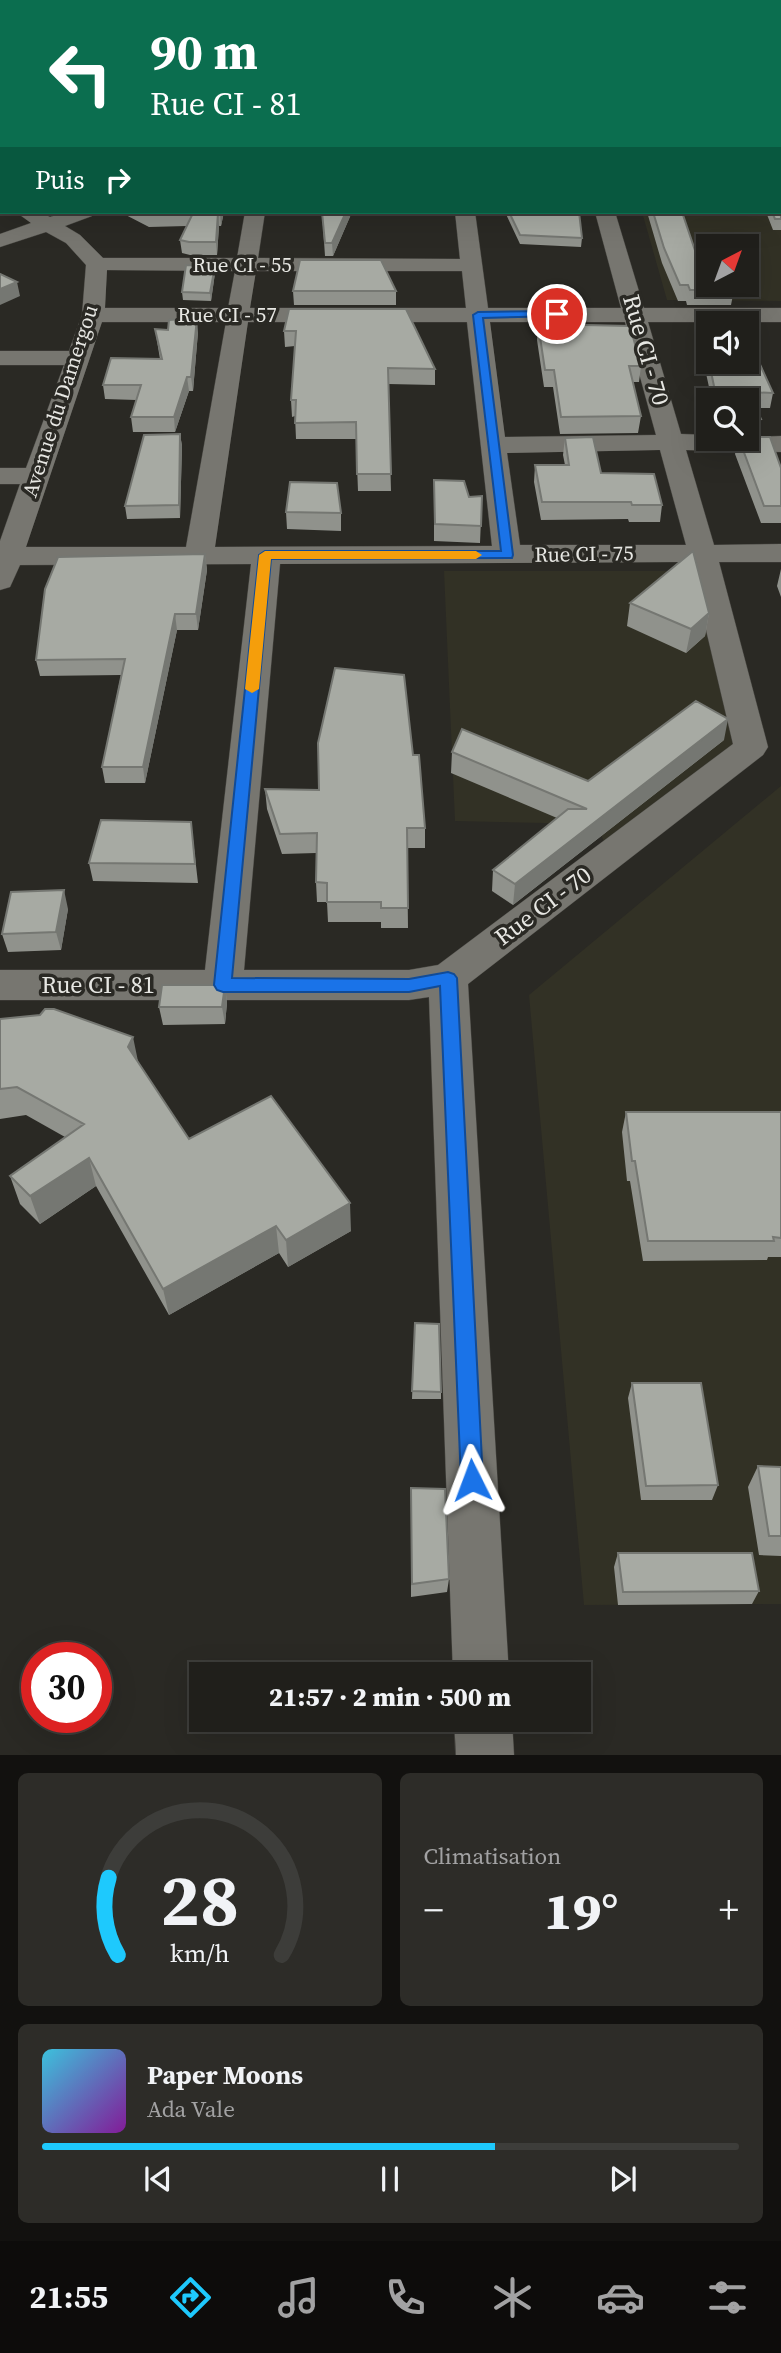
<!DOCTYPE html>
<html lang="fr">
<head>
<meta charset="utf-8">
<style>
	:root { --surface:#201f1b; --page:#2d2c28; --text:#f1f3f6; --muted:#a2a2a3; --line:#3d3d3a; --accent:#1ec9fd }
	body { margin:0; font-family:"Source Serif 4",serif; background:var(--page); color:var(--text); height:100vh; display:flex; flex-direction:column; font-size:26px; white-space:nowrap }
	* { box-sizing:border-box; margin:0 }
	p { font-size:23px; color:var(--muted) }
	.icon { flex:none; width:38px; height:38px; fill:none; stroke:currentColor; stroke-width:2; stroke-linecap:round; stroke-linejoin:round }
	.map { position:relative; height:1755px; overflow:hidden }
	.drawer { display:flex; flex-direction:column; gap:18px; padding:18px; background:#12110f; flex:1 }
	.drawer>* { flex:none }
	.top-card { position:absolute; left:0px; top:0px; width:782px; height:214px; box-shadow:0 7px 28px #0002,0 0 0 2px var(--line); background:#0b6e4f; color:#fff; overflow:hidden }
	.needle { width:46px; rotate:41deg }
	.fabs { position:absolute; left:696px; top:234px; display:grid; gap:14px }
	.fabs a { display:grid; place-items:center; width:63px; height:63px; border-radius:0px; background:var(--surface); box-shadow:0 7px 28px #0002,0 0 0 2px var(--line); font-size:35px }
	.speed { position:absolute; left:21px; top:1642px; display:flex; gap:14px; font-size:35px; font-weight:700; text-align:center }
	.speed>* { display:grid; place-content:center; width:91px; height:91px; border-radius:50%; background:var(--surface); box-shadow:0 7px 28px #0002,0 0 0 2px var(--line); line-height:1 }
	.speed .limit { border:10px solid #d22; background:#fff; color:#111 }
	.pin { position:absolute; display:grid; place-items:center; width:60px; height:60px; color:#fff; margin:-30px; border:4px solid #fff; border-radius:50%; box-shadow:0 2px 7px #0007 }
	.me { position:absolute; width:77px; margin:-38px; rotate:357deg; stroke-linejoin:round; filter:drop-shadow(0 0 5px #0008) }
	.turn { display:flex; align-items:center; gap:24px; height:147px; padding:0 35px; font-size:32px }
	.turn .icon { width:91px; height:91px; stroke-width:2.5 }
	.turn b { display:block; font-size:49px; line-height:60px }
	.then { display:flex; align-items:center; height:66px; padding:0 35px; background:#0003; gap:14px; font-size:26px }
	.big { font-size:52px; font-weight:800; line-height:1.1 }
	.drawer .tile { flex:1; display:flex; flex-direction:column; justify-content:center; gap:10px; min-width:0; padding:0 24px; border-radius:10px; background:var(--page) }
	.drawer .dial { align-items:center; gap:0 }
	.dial svg { height:182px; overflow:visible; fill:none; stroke:var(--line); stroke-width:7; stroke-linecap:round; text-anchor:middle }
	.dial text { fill:var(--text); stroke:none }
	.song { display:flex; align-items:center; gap:21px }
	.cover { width:84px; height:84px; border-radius:10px; background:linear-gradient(135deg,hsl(190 70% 55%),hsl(290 70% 35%)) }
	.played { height:7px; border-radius:4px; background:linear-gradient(90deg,var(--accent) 65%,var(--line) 65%) }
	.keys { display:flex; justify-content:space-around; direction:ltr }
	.heat { display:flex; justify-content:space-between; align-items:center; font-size:38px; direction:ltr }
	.drawer .tiles { flex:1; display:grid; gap:18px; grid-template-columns:1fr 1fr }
	.tile:last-child { grid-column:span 2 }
	.trip { position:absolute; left:189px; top:1662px; width:402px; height:70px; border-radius:0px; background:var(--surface); box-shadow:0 7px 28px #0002,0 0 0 2px var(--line); font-weight:800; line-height:70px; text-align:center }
	.menu { display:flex; height:112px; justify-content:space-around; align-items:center; background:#0d0c0b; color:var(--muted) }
	.menu .icon { width:49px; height:49px }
	.menu .on { color:var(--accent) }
	.menu b { font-size:32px; color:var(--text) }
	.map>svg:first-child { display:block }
	.built { fill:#323125; fill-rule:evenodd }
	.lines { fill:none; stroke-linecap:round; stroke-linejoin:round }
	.minor-casing { stroke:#464540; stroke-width:1 }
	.minor { fill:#777670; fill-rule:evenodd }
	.wall { fill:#90928c }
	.shaded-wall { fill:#757772 }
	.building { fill:#a7aaa3; stroke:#757772; stroke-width:2 }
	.route { fill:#1a73e8; stroke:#114b97; stroke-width:2 }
	.slow { fill:#f59e0b }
	.labels { text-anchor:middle; stroke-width:7; stroke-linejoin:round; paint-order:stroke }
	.far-street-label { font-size:21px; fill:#e7e7e3; stroke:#2a2924 }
	.street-label { font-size:24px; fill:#e7e7e3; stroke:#2a2924 }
</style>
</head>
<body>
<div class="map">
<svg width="781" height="1755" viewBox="0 0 781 1755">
	<rect width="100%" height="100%" fill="#2a2924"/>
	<path class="built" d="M 781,185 L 781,301 L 667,300 L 642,212 L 780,212 ZM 709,247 L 747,247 L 747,285 L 709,285 Z
		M 444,571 L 691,571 L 735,744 L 605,843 L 595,824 L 455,821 Z
		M 781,786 L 781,1604 L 584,1605 L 529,995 Z"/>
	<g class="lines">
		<g class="minor-casing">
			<path id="minor" d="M 323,0 L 337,0 L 337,2 L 323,2 Z
				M 566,0 L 580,0 L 581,2 L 567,2 Z
				M 703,0 L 717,0 L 718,2 L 704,2 Z
				M 0,103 L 2,103 L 0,116 Z
				M 780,130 L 781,130 L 781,141 L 780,141 Z
				M 0,193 L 2,194 L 2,206 L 0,205 Z
				M 16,212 L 40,212 L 50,217 L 66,212 L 95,212 L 92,216 L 65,226 L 80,235 L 103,258 L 237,258 L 245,212 L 265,212 L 258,258 L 460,259 L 455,212 L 475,212 L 488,308 L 621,308 L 595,212 L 615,212 L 644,308 L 781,308 L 781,322 L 648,322 L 681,434 L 709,435 L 709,439 L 781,436 L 781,452 L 686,450 L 714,545 L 781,544 L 781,562 L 719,562 L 768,747 L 763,755 L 468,984 L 509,1675 L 453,1675 L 429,997 L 409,1000 L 0,1000 L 0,970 L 205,970 L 251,564 L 20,565 L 10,587 L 0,590 L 0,541 L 20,484 L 0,484 L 0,468 L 26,468 L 64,365 L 0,365 L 0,351 L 69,351 L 82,315 L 86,265 L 66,243 L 46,232 L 0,247 L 0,234 L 31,223 ZM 107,270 L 235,271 L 228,308 L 105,308 ZM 256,271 L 462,271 L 466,308 L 250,308 ZM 102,322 L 226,322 L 186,547 L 26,547 ZM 248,322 L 467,322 L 492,546 L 215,547 ZM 490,322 L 625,322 L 656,435 L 505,437 ZM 660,450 L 686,545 L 520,545 L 507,453 ZM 690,562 L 733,744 L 438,965 L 409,970 L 244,970 L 280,564 Z
				M 454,1720 L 512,1720 L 514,1755 L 456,1755 Z"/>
		</g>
		<use href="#minor" class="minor"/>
	</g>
	<path class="wall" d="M 0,0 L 317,0 L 317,2 L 2,2 L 2,89 L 0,89 L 0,20 L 1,17 L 0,17 Z
		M 729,0 L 781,0 L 781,18 L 780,2 L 730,2 Z
		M 2,152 L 2,191 L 0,191 L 0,153 Z
		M 781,179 L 781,230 L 773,230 L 766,212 L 780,212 Z
		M 120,212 L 224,212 L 221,226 L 219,226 L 217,255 L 190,255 L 182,253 L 180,240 L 187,226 L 149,227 Z
		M 322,212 L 352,212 L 333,256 L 325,256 Z
		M 505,212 L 579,212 L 582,238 L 581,247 L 520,244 Z
		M 647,212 L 682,212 L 702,271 L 734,290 L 731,305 L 687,305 L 686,301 L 678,301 L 662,263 Z
		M 215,273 L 211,301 L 183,300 L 182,292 Z
		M 293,291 L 396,291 L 396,305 L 294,305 Z
		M 289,309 L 435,369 L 435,385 L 388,384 L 391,491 L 358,491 L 356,439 L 296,439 L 295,416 L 292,417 L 291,400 L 295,346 L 285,347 L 284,331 Z
		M 696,310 L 747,362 L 747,326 L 749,331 L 748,338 L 773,393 L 770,408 L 755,408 L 761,419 L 758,434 L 747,435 L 747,401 L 712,401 L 704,364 L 705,358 L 694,325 Z
		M 538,324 L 641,366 L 639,382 L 633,382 L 641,416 L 638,433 L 560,434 L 553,387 L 544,387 L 537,340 Z
		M 155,329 L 198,332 L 193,391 L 189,391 L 175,432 L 133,432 L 131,417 L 136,400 L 105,399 L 103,385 L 160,359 Z
		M 180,434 L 182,446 L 180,518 L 127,519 L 125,506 Z
		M 565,438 L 601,473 L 662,505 L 660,522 L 629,522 L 628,519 L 541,520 L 534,482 L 535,465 L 565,465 L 563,455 Z
		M 738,439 L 747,439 L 781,468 L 781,523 L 761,523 L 735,454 Z
		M 434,480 L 469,497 L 482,496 L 480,543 L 434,541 Z
		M 286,512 L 341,513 L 341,531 L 287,529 Z
		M 205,554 L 207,570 L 198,630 L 177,630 L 145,783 L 105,783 L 102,767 L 121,675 L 40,676 L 36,660 Z
		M 781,569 L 781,597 L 777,586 Z
		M 630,603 L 709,613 L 705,636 L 686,653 L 627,626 Z
		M 724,740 L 513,905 L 492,891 L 493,870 L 557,818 L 451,773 L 452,752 L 588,781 Z
		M 413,755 L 425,828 L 425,848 L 407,848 L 408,928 L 381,928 L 381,922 L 328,922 L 327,902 L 317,902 L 316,882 L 316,853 L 282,854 L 267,809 L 265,789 L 319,790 Z
		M 191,822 L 198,883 L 93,881 L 89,863 Z
		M 68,909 L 61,950 L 8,952 L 2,934 Z
		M 225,985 L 227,1003 L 225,1024 L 163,1025 L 159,1007 Z
		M 0,1019 L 138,1063 L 189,1139 L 351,1231 L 288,1267 L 279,1253 L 169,1315 L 96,1186 L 40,1224 L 20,1204 L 10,1176 L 65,1137 L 26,1115 L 0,1119 Z
		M 626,1112 L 781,1112 L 781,1257 L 768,1257 L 767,1260 L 643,1261 L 630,1181 L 627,1181 L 622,1132 Z
		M 415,1323 L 441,1392 L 441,1399 L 412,1399 Z
		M 632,1383 L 718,1485 L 712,1500 L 641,1500 L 628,1398 Z
		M 758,1466 L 781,1467 L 781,1556 L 759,1555 L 748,1487 Z
		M 411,1502 L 449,1579 L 447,1592 L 411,1597 Z
		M 618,1553 L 759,1591 L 752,1604 L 618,1605 L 614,1567 Z"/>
	<path class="shaded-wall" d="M 0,139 L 2,139 L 2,151 L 0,151 Z
		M 221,212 L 224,212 L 221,226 L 220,213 Z
		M 346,212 L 352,212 L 333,256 L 332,243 Z
		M 218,213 L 219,226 L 217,255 L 216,242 Z
		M 215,266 L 215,273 L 211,301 L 210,293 Z
		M 17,282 L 20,296 L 0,305 L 0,289 Z
		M 197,318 L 198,332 L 193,391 L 191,377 Z
		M 187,377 L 189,391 L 175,432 L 174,417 Z
		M 180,434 L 182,446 L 180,518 L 179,505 Z
		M 205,554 L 207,570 L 198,630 L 196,614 Z
		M 709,613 L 705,636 L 686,653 L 691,629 Z
		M 175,614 L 177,630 L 145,783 L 143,767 Z
		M 728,719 L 724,740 L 513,905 L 515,884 Z
		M 64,890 L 68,909 L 61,950 L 56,932 Z
		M 225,985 L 227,1003 L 225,1024 L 222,1007 Z
		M 133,1037 L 139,1066 L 128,1047 Z
		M 89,1158 L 96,1186 L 40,1224 L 30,1196 Z
		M 350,1203 L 351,1231 L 288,1267 L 286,1240 Z
		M 276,1226 L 279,1253 L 169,1315 L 163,1289 Z"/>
	<path class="building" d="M 0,0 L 195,0 L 194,1 L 2,2 L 2,8 L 0,7 Z
		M 397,0 L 567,0 L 568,2 L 398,2 Z
		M 737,0 L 781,0 L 781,8 L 780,2 L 738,2 Z
		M 2,14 L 2,78 L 0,78 L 0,20 Z
		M 780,21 L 781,21 L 780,95 Z
		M 0,114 L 2,115 L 2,140 L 2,138 L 0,139 Z
		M 2,152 L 2,184 L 0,179 L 0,153 Z
		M 780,179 L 781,219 L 775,219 L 772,212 L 780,212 Z
		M 143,212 L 221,212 L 220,213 L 218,213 L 216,242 L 189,242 L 180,240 L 193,213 L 147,214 Z
		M 322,212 L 346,212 L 332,243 L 325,243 Z
		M 509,212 L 579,212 L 582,238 L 520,235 Z
		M 653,212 L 682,212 L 702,271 L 709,271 L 709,285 L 732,285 L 734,290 L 690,290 L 688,285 L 680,285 L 664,248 Z
		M 300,260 L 381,260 L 396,291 L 293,291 Z
		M 186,265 L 215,266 L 210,293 L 182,292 Z
		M 0,274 L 17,282 L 0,289 Z
		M 289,309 L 406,309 L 435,369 L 388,368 L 391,474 L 357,474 L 356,422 L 295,423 L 296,400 L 291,400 L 296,331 L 284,331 Z
		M 696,310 L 741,310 L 746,324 L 709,324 L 709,347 Z
		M 197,318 L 191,377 L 187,377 L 174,417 L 131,417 L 141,385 L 103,385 L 111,358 L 162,359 L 155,329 L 168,330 L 169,320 Z
		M 538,324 L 630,326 L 641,366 L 629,366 L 641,416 L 561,417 L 554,370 L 545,370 Z
		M 747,336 L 773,393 L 748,392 L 761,419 L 747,420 L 747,401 L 725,401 L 721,391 L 715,391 L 709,362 L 747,362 Z
		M 180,434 L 179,505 L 125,506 L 144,435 Z
		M 593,437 L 601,473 L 654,474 L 662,505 L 632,505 L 631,502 L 542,502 L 535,465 L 569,465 L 565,438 Z
		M 747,437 L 770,437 L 781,468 L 781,506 L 764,506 L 739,439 L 747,439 Z
		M 434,480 L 464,481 L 469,497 L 482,496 L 481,526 L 435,524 Z
		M 290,482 L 337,483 L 341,513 L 286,512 Z
		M 693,551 L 709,613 L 691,629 L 630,603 Z
		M 205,554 L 196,614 L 175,614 L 143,767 L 102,767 L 125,659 L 36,660 L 45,589 L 58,557 Z
		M 335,668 L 404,675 L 413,755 L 419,755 L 425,828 L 407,828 L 408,908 L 381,908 L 381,902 L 327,902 L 327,883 L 316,882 L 317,833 L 280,834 L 265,789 L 319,790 L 318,743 Z
		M 696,701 L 728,719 L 515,884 L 493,870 L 568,809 L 587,809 L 452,752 L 462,729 L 588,781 Z
		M 101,820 L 191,822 L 195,864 L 89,863 Z
		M 64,890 L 56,932 L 2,934 L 11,892 Z
		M 162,985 L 225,985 L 222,1007 L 159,1007 Z
		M 45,1009 L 54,1009 L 133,1037 L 128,1047 L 189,1139 L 271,1096 L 350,1203 L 286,1240 L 276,1226 L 163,1289 L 89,1158 L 30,1196 L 10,1176 L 84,1124 L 17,1087 L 0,1089 L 0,1019 L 40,1015 Z
		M 626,1112 L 781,1112 L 781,1238 L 773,1237 L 774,1241 L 648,1241 L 635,1161 L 632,1161 Z
		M 415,1323 L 439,1324 L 441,1392 L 412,1391 Z
		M 632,1383 L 701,1383 L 718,1485 L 646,1486 Z
		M 758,1466 L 781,1467 L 781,1536 L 769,1536 Z
		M 411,1488 L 445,1489 L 449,1579 L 412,1584 Z
		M 618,1553 L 752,1553 L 759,1591 L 623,1592 Z"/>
	<path class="route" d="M 557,311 L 562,314 L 560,316 L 483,318 L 513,555 L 512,558 L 271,559 L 232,978 L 409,979 L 448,972 L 454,974 L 457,978 L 483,1480 L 480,1488 L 472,1491 L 464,1488 L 461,1480 L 440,986 L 409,992 L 223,992 L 217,990 L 214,985 L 259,555 L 265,551 L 501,551 L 473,315 L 478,312 Z"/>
	<path class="slow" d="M 265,551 L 476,551 L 482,555 L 476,559 L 271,559 L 259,689 L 252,693 L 245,689 L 259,555 Z"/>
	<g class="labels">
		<g class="far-street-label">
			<text x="242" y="272">Rue CI - 55</text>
			<text x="227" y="322">Rue CI - 57</text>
			<text transform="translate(60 401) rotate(-72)" y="7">Avenue du Damergou</text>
			<text transform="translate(584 554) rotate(-1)" y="7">Rue CI - 75</text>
		</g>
		<g class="street-label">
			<text transform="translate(646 350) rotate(74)" y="8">Rue CI - 70</text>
			<text transform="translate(543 906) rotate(-37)" y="8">Rue CI - 70</text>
			<text x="98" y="993">Rue CI - 81</text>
		</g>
	</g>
</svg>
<div class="fabs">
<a><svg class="needle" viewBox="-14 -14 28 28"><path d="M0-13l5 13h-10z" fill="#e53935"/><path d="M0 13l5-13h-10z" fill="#a2a2a3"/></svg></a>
<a><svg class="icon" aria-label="sound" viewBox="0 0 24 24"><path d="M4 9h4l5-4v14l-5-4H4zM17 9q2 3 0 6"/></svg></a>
<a><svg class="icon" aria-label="search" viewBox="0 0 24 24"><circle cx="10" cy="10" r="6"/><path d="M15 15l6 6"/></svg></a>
</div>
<div class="speed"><div class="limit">30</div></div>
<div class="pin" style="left:557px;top:314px;background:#d93025"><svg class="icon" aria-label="arrive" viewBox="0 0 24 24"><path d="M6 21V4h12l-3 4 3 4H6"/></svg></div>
<svg class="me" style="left:472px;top:1480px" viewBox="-20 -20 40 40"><path d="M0-17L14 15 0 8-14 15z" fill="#1a73e8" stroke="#fff" stroke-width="4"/></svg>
<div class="trip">21:57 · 2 min · 500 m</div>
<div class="top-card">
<div class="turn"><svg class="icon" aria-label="left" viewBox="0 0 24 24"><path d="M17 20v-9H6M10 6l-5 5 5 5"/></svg><div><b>90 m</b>Rue CI - 81</div></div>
<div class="then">Puis<svg class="icon" aria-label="right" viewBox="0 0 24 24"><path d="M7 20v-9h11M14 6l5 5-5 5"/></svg></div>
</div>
</div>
<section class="drawer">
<div class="tiles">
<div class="tile dial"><svg viewBox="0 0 100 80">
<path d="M14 69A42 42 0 1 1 86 69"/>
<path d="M14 69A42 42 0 0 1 10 35" stroke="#1ec9fd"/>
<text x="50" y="56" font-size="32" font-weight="700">28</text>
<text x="50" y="72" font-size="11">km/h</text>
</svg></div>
<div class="tile"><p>Climatisation</p>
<div class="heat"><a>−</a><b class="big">19°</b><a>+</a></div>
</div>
<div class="tile">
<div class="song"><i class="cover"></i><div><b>Paper Moons</b><p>Ada Vale</p></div></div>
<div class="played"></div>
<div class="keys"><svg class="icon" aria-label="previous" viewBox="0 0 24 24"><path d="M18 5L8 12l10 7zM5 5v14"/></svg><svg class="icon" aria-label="pause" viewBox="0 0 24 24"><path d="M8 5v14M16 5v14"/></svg><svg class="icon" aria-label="next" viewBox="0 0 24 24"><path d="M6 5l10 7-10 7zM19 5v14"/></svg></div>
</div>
</div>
</section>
<nav class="menu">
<b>21:55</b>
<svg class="icon on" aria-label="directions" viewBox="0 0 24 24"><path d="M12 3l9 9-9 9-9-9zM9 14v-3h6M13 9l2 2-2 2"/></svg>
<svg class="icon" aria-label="music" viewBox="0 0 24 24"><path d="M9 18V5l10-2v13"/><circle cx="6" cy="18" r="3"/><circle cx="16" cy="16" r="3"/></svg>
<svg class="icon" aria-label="phone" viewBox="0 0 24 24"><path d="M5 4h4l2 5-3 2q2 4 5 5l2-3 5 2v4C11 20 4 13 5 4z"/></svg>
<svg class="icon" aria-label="climate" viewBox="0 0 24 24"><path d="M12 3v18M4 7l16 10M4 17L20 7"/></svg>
<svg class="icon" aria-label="car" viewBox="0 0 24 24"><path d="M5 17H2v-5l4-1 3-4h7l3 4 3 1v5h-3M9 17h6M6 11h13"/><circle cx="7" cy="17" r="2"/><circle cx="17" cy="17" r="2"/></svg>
<svg class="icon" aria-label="filters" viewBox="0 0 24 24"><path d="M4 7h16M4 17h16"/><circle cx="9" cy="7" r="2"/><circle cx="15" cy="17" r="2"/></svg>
</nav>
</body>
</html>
